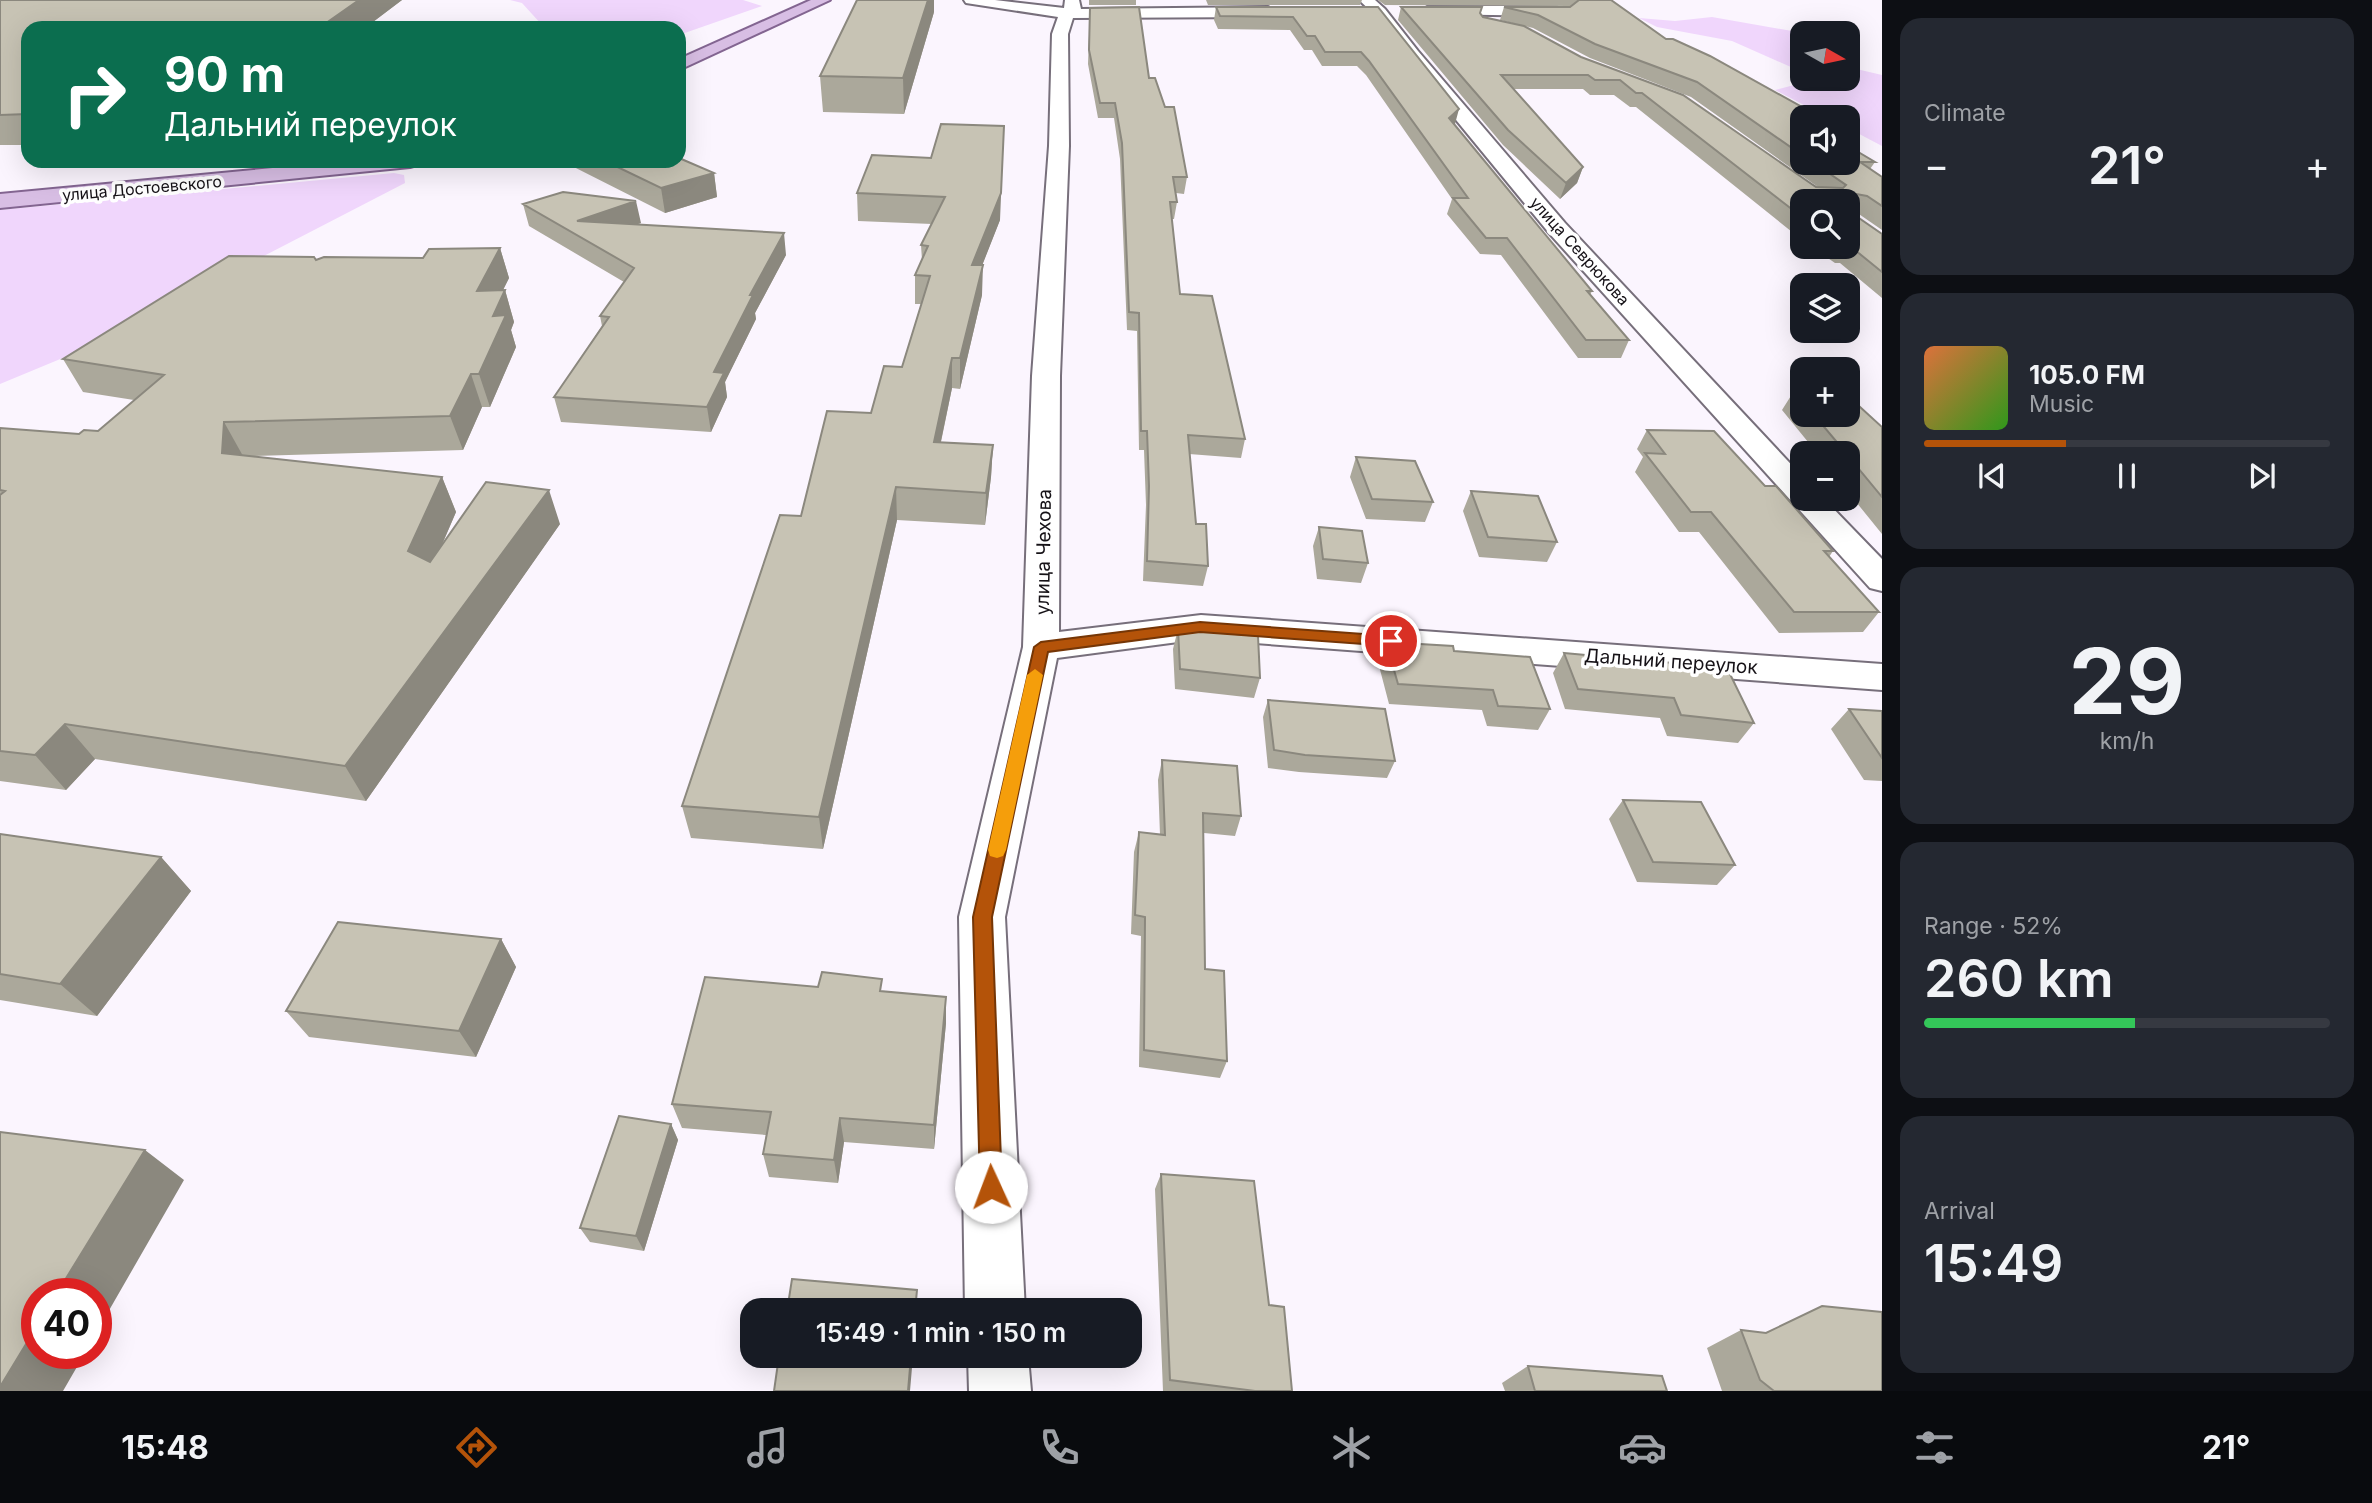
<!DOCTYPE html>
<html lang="en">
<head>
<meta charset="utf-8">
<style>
	:root { --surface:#171b24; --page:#242831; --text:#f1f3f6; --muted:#9ea1a6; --line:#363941; --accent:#b45309 }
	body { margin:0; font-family:Inter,sans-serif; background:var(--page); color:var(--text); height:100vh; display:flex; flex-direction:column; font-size:26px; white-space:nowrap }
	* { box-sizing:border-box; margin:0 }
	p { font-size:23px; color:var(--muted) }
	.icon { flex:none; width:38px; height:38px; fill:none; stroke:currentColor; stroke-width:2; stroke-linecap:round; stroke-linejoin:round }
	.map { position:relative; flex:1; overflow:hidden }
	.sheet { display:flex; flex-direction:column; gap:18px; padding:18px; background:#0d0f14; width:490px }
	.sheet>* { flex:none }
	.banner { position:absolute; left:21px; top:21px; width:665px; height:147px; border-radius:21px; box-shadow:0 7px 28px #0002; background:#0b6e4f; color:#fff; overflow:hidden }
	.needle { width:46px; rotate:99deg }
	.fabs { position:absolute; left:1790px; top:21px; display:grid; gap:14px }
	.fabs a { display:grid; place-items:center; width:70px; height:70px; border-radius:14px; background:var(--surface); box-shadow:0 7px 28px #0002; font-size:35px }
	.speed { position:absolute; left:21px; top:1278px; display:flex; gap:14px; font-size:35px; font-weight:700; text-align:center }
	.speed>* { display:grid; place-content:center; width:91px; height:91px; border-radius:50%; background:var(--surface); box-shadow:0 7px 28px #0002; line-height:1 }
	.speed .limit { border:10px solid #d22; background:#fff; color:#111 }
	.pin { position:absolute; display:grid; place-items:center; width:60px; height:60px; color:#fff; margin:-30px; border:4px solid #fff; border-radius:50%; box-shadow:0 2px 7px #0007 }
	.me { position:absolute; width:77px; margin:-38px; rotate:358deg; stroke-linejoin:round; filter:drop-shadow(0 0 5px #0008) }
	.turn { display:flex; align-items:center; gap:24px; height:147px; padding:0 28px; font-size:32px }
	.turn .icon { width:91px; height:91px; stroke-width:2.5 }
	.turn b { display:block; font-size:49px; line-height:60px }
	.big { font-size:52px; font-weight:600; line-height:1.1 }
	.sheet .widget { flex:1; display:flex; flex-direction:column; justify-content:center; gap:10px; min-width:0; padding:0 24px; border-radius:21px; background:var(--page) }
	.sheet .dial { align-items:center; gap:0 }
	.dial b { font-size:91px; line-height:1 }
	.song { display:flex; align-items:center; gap:21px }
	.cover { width:84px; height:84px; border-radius:10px; background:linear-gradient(135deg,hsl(20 70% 55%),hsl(110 70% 35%)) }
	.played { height:7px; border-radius:4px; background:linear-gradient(90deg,var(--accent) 35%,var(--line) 35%) }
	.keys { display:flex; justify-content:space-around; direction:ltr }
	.heat { display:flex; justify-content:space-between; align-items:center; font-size:38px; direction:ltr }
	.charge { height:10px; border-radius:5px; background:linear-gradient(90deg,#34c759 52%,var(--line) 0) }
	.trip { position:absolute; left:740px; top:1298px; width:402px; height:70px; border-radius:21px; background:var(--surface); box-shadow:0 7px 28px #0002; font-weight:600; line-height:70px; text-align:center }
	.dock { display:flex; height:112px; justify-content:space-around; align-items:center; background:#090b0e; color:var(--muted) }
	.dock .icon { width:49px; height:49px }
	.dock .active { color:var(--accent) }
	.dock b { font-size:32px; color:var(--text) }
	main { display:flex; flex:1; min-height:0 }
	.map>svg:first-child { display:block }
	.green { fill:#f0d6fc }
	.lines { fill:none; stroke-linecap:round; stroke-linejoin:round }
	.minor-casing { stroke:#776f7b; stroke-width:4 }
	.major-casing { stroke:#836591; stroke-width:4 }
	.minor { fill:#fff; fill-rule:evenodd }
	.major { fill:#d8bee4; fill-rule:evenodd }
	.wall { fill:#aba89b }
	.shaded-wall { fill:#8b887e }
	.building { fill:#c7c3b4; stroke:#8b887e; stroke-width:2 }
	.route { fill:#b45309; stroke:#753606; stroke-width:2 }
	.slow { fill:#f59e0b }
	.labels { text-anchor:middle; stroke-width:7; stroke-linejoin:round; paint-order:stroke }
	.far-street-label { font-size:16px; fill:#161217; stroke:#fff }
	.street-label { font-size:19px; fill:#161217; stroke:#fff }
</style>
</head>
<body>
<main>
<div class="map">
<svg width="1882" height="1391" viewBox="0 0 1882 1391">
	<rect width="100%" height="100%" fill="#fbf5fe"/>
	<path class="green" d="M 510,0 L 743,0 L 762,6 L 679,35 L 679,28 L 541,28 L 542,25 L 522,3 Z
		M 1712,17 L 1803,33 L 1802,72 L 1732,41 L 1657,27 L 1639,18 L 1675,21 Z
		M 1848,67 L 1882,75 L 1882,146 L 1848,128 L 1848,117 L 1827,117 L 1775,90 L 1817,79 L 1848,79 Z
		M 394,173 L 404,175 L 405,183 L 82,350 L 0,384 L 0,210 Z"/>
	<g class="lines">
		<g class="minor-casing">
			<path id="minor" d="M 964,0 L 995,0 L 1064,8 L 1065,0 L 1079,0 L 1081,9 L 1268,7 L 1276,12 L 1268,17 L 1073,18 L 1068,34 L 1069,146 L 1060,376 L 1059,632 L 1201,615 L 1882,664 L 1882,690 L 1201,639 L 1057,658 L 1005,917 L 1025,1311 L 965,1311 L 959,917 L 1023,647 L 1032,376 L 1049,146 L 1052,34 L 1058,17 L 966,3 Z
				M 1359,0 L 1375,0 L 1385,9 L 1418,51 L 1565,223 L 1802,476 L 1802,499 L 1824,499 L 1882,559 L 1882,591 L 1870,588 L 1549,233 L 1406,59 L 1375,15 Z
				M 1429,6 L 1555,6 L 1563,11 L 1555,16 L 1424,14 L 1421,11 Z
				M 968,1356 L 1028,1356 L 1031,1391 L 969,1391 Z"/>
		</g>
		<g class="major-casing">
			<path id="major" d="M 811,0 L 830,0 L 679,70 L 679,59 Z
				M 347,161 L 420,161 L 417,165 L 410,167 L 0,208 L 0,194 Z"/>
		</g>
		<use href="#minor" class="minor"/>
		<use href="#major" class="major"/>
	</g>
	<path class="wall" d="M 0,0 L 402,0 L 365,28 L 28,28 L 28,145 L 0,145 Z
		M 1089,0 L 1136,0 L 1136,5 L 1089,5 Z
		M 1206,0 L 1362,0 L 1360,5 L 1208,5 Z
		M 1378,0 L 1611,0 L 1666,39 L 1802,117 L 1802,163 L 1875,162 L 1870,169 L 1882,177 L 1882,230 L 1856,212 L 1856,216 L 1882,234 L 1882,298 L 1840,263 L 1835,263 L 1812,247 L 1848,247 L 1802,201 L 1802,240 L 1636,107 L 1630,107 L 1614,95 L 1590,95 L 1583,89 L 1513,89 L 1583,167 L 1577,183 L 1560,199 L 1503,145 L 1398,20 L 1401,7 L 1480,13 L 1483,17 L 1524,26 L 1818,187 L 1691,97 L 1590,58 L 1533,28 L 1500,20 L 1504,7 L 1569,6 L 1385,5 Z
		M 1216,7 L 1378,7 L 1454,124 L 1592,291 L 1590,295 L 1629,340 L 1621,358 L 1578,358 L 1501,255 L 1480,254 L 1447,214 L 1452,199 L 1366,75 L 1357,66 L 1322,66 L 1312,50 L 1304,50 L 1290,30 L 1218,29 L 1214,20 Z
		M 1090,8 L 1149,78 L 1187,177 L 1184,194 L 1176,193 L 1177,202 L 1174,219 L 1171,219 L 1180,294 L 1245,439 L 1241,458 L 1189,454 L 1196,524 L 1208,566 L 1203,586 L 1143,581 L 1146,505 L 1144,450 L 1139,450 L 1137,331 L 1127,330 L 1120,159 L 1114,118 L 1098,118 L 1088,64 Z
		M 934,12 L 904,114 L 823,112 L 820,76 Z
		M 872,155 L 1000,220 L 982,265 L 982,295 L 960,389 L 952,388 L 941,442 L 993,445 L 991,477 L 985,525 L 897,520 L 823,849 L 691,838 L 682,806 L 801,516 L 902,367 L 921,304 L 915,304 L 915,275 L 922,260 L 921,245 L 932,224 L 858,221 L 857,193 Z
		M 562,161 L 679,161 L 714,173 L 717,197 L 665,213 Z
		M 523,204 L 641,223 L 637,224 L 786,255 L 755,313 L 756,319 L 725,382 L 727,397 L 711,432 L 561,422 L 554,397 L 602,326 L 600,316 L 624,282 L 529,226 Z
		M 500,248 L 509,278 L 503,290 L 505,290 L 514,322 L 511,330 L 516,347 L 490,407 L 482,407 L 463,450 L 252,456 L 442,477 L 456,512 L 441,547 L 560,524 L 366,801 L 95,759 L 66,790 L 0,781 L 0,428 L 79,434 L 98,431 L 134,400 L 83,392 L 63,359 L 316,260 L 423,258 Z
		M 1794,391 L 1802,391 L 1802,415 L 1848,415 L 1882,427 L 1882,534 L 1848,492 L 1848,453 L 1817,453 L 1782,410 Z
		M 1647,430 L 1765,486 L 1833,551 L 1829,557 L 1879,612 L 1863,632 L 1779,633 L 1699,532 L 1679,532 L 1635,472 L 1643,457 L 1637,449 Z
		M 1356,457 L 1433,502 L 1425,522 L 1366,519 L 1350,477 Z
		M 1471,491 L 1557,542 L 1547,562 L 1479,557 L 1463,511 Z
		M 1319,527 L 1368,563 L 1361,583 L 1317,579 L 1313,546 Z
		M 1178,629 L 1260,678 L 1254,698 L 1175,689 L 1173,649 Z
		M 1386,642 L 1454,651 L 1550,709 L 1538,730 L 1487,726 L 1482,710 L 1389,704 L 1378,662 Z
		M 1564,653 L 1754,723 L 1738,743 L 1667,736 L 1660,718 L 1565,709 L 1553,673 Z
		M 1268,700 L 1395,761 L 1387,778 L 1299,772 L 1268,768 L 1263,717 Z
		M 1849,709 L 1882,711 L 1882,781 L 1864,780 L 1831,729 Z
		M 1162,760 L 1241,816 L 1235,836 L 1204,833 L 1205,969 L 1227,1061 L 1220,1078 L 1139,1067 L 1141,936 L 1131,934 L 1134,852 L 1139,832 L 1160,835 L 1158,780 Z
		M 1623,800 L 1735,865 L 1717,885 L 1637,882 L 1609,819 Z
		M 0,834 L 161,857 L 191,891 L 97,1016 L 0,1000 Z
		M 501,939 L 516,967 L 476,1057 L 309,1037 L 286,1011 Z
		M 883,992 L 946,997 L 946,1023 L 934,1149 L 844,1142 L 838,1183 L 769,1177 L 763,1154 L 766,1135 L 682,1128 L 672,1104 Z
		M 671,1124 L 678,1140 L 644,1251 L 590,1242 L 580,1228 Z
		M 1161,1174 L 1269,1305 L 1292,1391 L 1163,1391 L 1155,1189 Z
		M 1741,1330 L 1766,1333 L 1882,1391 L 1722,1391 L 1707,1348 Z
		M 1528,1366 L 1667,1391 L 1505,1391 L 1502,1383 Z"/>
	<path class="shaded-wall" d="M 359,0 L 402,0 L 365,28 L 319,28 Z
		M 928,0 L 934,0 L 934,12 L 904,114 L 903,78 Z
		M 1459,109 L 1455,124 L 1445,133 L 1449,118 Z
		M 1004,126 L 1000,220 L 971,294 L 972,265 Z
		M 1583,167 L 1577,183 L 1560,199 L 1566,183 Z
		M 714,173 L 717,197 L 665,213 L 661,188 Z
		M 636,201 L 641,223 L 587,241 L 577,221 Z
		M 784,233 L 786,255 L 755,313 L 756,319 L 725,382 L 727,397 L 711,432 L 707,407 L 714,372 L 750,295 Z
		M 500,248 L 509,278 L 487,322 L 477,291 Z
		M 983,265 L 982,295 L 960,389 L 960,358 Z
		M 505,290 L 514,322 L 511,330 L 516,347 L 490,407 L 479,374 L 493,316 Z
		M 952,358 L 952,388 L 934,474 L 934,442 Z
		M 471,374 L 482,407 L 463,450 L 450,416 Z
		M 224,422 L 243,456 L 222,453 Z
		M 993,445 L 991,477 L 985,525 L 986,493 Z
		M 442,477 L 456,512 L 424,586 L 408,551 Z
		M 896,487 L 897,520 L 823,849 L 819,817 Z
		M 549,490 L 560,524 L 366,801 L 345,766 Z
		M 65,724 L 95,759 L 66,790 L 35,755 Z
		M 161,857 L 191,891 L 97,1016 L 60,984 Z
		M 501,939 L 516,967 L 476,1057 L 459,1031 Z
		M 946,997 L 946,1023 L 934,1149 L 934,1125 Z
		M 840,1118 L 844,1142 L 838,1183 L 834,1160 Z
		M 671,1124 L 678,1140 L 644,1251 L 636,1236 Z
		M 145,1150 L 184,1180 L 96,1333 L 96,1293 L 57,1293 Z
		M 917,1290 L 917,1311 L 915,1311 Z
		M 37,1326 L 37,1353 L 85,1353 L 63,1391 L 0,1391 L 0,1387 Z
		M 911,1356 L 913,1356 L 910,1391 L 908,1391 Z"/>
	<path class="building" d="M 0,0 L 359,0 L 319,28 L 28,28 L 28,114 L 0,115 Z
		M 857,0 L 928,0 L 903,78 L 820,76 Z
		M 1579,0 L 1611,0 L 1666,39 L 1673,39 L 1710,56 L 1820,117 L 1802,117 L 1802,155 L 1697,82 L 1595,44 L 1538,15 L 1504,7 L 1570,7 Z
		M 1139,7 L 1149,78 L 1155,78 L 1165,107 L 1174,107 L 1187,177 L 1173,177 L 1177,202 L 1170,202 L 1180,294 L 1212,296 L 1245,439 L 1188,435 L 1196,524 L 1206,524 L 1208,566 L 1147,561 L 1149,486 L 1147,431 L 1141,431 L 1139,313 L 1129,312 L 1122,143 L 1115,103 L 1100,103 L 1089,50 L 1090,8 Z
		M 1216,7 L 1378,7 L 1459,109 L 1449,118 L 1592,291 L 1587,291 L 1629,340 L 1586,340 L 1507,238 L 1486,238 L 1453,198 L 1468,198 L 1369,61 L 1361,52 L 1325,52 L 1315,36 L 1307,36 L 1293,17 L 1220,16 Z
		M 1401,7 L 1482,7 L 1480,13 L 1483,17 L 1524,26 L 1581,57 L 1683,95 L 1816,187 L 1843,188 L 1846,185 L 1814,163 L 1848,163 L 1848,146 L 1875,162 L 1860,162 L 1882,177 L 1882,206 L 1867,196 L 1856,194 L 1856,216 L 1882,234 L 1882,272 L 1850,246 L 1848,246 L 1848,201 L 1802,201 L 1802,217 L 1642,93 L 1636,93 L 1620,80 L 1595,80 L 1588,75 L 1501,75 L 1583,167 L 1566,183 L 1508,130 Z
		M 941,124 L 1004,126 L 1001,193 L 972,265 L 983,265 L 960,358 L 952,358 L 934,442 L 993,445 L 986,493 L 896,487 L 819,817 L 682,806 L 780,515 L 801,516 L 827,411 L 871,413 L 884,366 L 902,367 L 930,276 L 915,275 L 928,246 L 921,245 L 945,197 L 857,193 L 872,155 L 931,158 Z
		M 679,158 L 714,173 L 661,188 L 605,161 L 679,161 Z
		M 563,192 L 636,201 L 577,221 L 784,233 L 750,295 L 753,295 L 714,372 L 724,373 L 707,407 L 554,397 L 609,317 L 600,316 L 634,268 L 523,204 Z
		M 500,248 L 477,291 L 505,290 L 493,316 L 506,315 L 479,374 L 471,374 L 450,416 L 224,422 L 222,453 L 442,477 L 408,551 L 430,562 L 486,482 L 549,490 L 345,766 L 65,724 L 35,755 L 0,751 L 0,495 L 5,491 L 0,490 L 0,428 L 79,434 L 84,430 L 98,431 L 164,375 L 63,359 L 229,256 L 314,257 L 316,260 L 324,257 L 423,258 L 429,249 Z
		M 1794,391 L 1802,391 L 1802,401 Z
		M 1848,396 L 1882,427 L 1882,497 L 1848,456 L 1848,453 L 1846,453 L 1814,415 L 1848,415 Z
		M 1647,430 L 1714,431 L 1765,486 L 1776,486 L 1833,551 L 1824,551 L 1879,612 L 1794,612 L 1711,512 L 1691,512 L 1645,453 L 1665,454 Z
		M 1356,457 L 1415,461 L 1433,502 L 1372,499 Z
		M 1471,491 L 1538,496 L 1557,542 L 1488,537 Z
		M 1319,527 L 1362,531 L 1368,563 L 1323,559 Z
		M 1178,629 L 1258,636 L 1260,678 L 1180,669 Z
		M 1386,642 L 1453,646 L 1454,651 L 1530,657 L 1550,709 L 1498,706 L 1493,690 L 1398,684 Z
		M 1564,653 L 1727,668 L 1754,723 L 1681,715 L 1674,698 L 1578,689 Z
		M 1268,700 L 1385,709 L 1395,761 L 1305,755 L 1274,750 Z
		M 1849,709 L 1882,711 L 1882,758 Z
		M 1162,760 L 1237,766 L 1241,816 L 1203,813 L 1205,969 L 1224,971 L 1227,1061 L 1144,1050 L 1145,917 L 1135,915 L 1139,832 L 1165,835 Z
		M 1623,800 L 1701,802 L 1735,865 L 1653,862 Z
		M 0,834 L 161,857 L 60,984 L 0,974 Z
		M 338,922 L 501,939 L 459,1031 L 286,1011 Z
		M 822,972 L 882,979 L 880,991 L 946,997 L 934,1125 L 840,1118 L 834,1160 L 763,1154 L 771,1112 L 672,1104 L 705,977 L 818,987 Z
		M 619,1116 L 671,1124 L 636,1236 L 580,1228 Z
		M 0,1132 L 145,1150 L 57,1293 L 37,1293 L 37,1326 L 0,1387 Z
		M 1161,1174 L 1254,1181 L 1269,1305 L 1284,1307 L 1292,1391 L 1255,1391 L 1170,1380 Z
		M 792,1279 L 917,1290 L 915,1311 L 787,1311 Z
		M 1822,1306 L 1882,1312 L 1882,1391 L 1774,1391 L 1760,1380 L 1741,1330 L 1766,1333 Z
		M 779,1356 L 911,1356 L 908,1391 L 774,1391 Z
		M 1528,1366 L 1662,1376 L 1667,1391 L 1535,1391 Z"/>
	<path class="route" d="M 1200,622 L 1391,636 L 1399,641 L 1391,646 L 1200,632 L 1048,652 L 992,917 L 1002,1187 L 999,1195 L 991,1199 L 983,1195 L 980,1187 L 973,917 L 1034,647 L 1041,642 Z"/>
	<path class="slow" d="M 1035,669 L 1043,675 L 1006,850 L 1003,856 L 997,858 L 990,856 L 988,850 L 1027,675 Z"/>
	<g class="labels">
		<g class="far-street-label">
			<text transform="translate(142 188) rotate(-5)" y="6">улица Достоевского</text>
			<text transform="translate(1580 251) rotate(48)" y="6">улица Севрюкова</text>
		</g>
		<g class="street-label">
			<text transform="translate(1043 552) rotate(-89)" y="7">улица Чехова</text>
			<text transform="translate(1671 661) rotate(4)" y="7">Дальний переулок</text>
		</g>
	</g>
</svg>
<div class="fabs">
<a><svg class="needle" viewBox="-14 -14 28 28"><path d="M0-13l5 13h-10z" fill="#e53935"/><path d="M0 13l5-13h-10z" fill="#9ea1a6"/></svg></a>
<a><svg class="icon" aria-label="sound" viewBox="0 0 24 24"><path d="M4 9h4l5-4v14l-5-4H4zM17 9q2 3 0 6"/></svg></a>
<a><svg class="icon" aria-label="search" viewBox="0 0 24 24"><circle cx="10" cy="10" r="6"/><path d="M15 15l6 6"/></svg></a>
<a><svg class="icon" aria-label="layers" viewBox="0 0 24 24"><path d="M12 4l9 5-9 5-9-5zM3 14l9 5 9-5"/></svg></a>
<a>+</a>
<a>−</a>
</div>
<div class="speed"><div class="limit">40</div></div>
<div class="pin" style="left:1391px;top:641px;background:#d93025"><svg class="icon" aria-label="arrive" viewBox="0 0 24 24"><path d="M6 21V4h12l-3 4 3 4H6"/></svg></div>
<svg class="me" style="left:991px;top:1187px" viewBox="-20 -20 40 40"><circle r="19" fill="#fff"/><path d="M0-13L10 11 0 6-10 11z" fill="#b45309"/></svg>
<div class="trip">15:49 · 1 min · 150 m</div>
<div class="banner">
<div class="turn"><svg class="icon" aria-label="right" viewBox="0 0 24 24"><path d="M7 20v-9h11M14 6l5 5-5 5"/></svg><div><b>90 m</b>Дальний переулок</div></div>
</div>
</div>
<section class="sheet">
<div class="widget"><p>Climate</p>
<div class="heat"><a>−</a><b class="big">21°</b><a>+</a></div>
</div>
<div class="widget">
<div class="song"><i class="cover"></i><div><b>105.0 FM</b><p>Music</p></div></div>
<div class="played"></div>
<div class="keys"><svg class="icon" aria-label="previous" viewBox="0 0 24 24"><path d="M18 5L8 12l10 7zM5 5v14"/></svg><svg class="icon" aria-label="pause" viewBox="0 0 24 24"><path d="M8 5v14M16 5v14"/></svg><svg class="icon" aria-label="next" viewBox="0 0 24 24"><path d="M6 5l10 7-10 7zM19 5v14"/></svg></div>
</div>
<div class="widget dial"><b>29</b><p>km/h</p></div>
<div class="widget"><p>Range · 52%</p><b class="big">260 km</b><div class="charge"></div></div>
<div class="widget"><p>Arrival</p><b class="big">15:49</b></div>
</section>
</main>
<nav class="dock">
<b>15:48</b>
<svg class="icon active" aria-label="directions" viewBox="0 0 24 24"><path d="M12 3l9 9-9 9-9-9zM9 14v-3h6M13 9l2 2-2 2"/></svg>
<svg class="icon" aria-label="music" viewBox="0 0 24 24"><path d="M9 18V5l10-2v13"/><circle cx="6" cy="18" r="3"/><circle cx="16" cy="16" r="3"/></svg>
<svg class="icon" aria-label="phone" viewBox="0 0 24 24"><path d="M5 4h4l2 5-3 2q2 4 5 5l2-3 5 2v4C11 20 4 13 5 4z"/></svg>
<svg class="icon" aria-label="climate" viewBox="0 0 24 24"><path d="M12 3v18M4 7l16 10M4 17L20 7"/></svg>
<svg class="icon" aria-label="car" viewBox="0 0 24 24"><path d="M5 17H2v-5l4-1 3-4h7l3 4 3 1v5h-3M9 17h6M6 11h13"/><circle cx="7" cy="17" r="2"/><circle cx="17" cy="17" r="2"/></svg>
<svg class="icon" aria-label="filters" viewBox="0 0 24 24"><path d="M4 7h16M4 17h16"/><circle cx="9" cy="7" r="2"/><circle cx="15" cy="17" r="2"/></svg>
<b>21°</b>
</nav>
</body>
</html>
